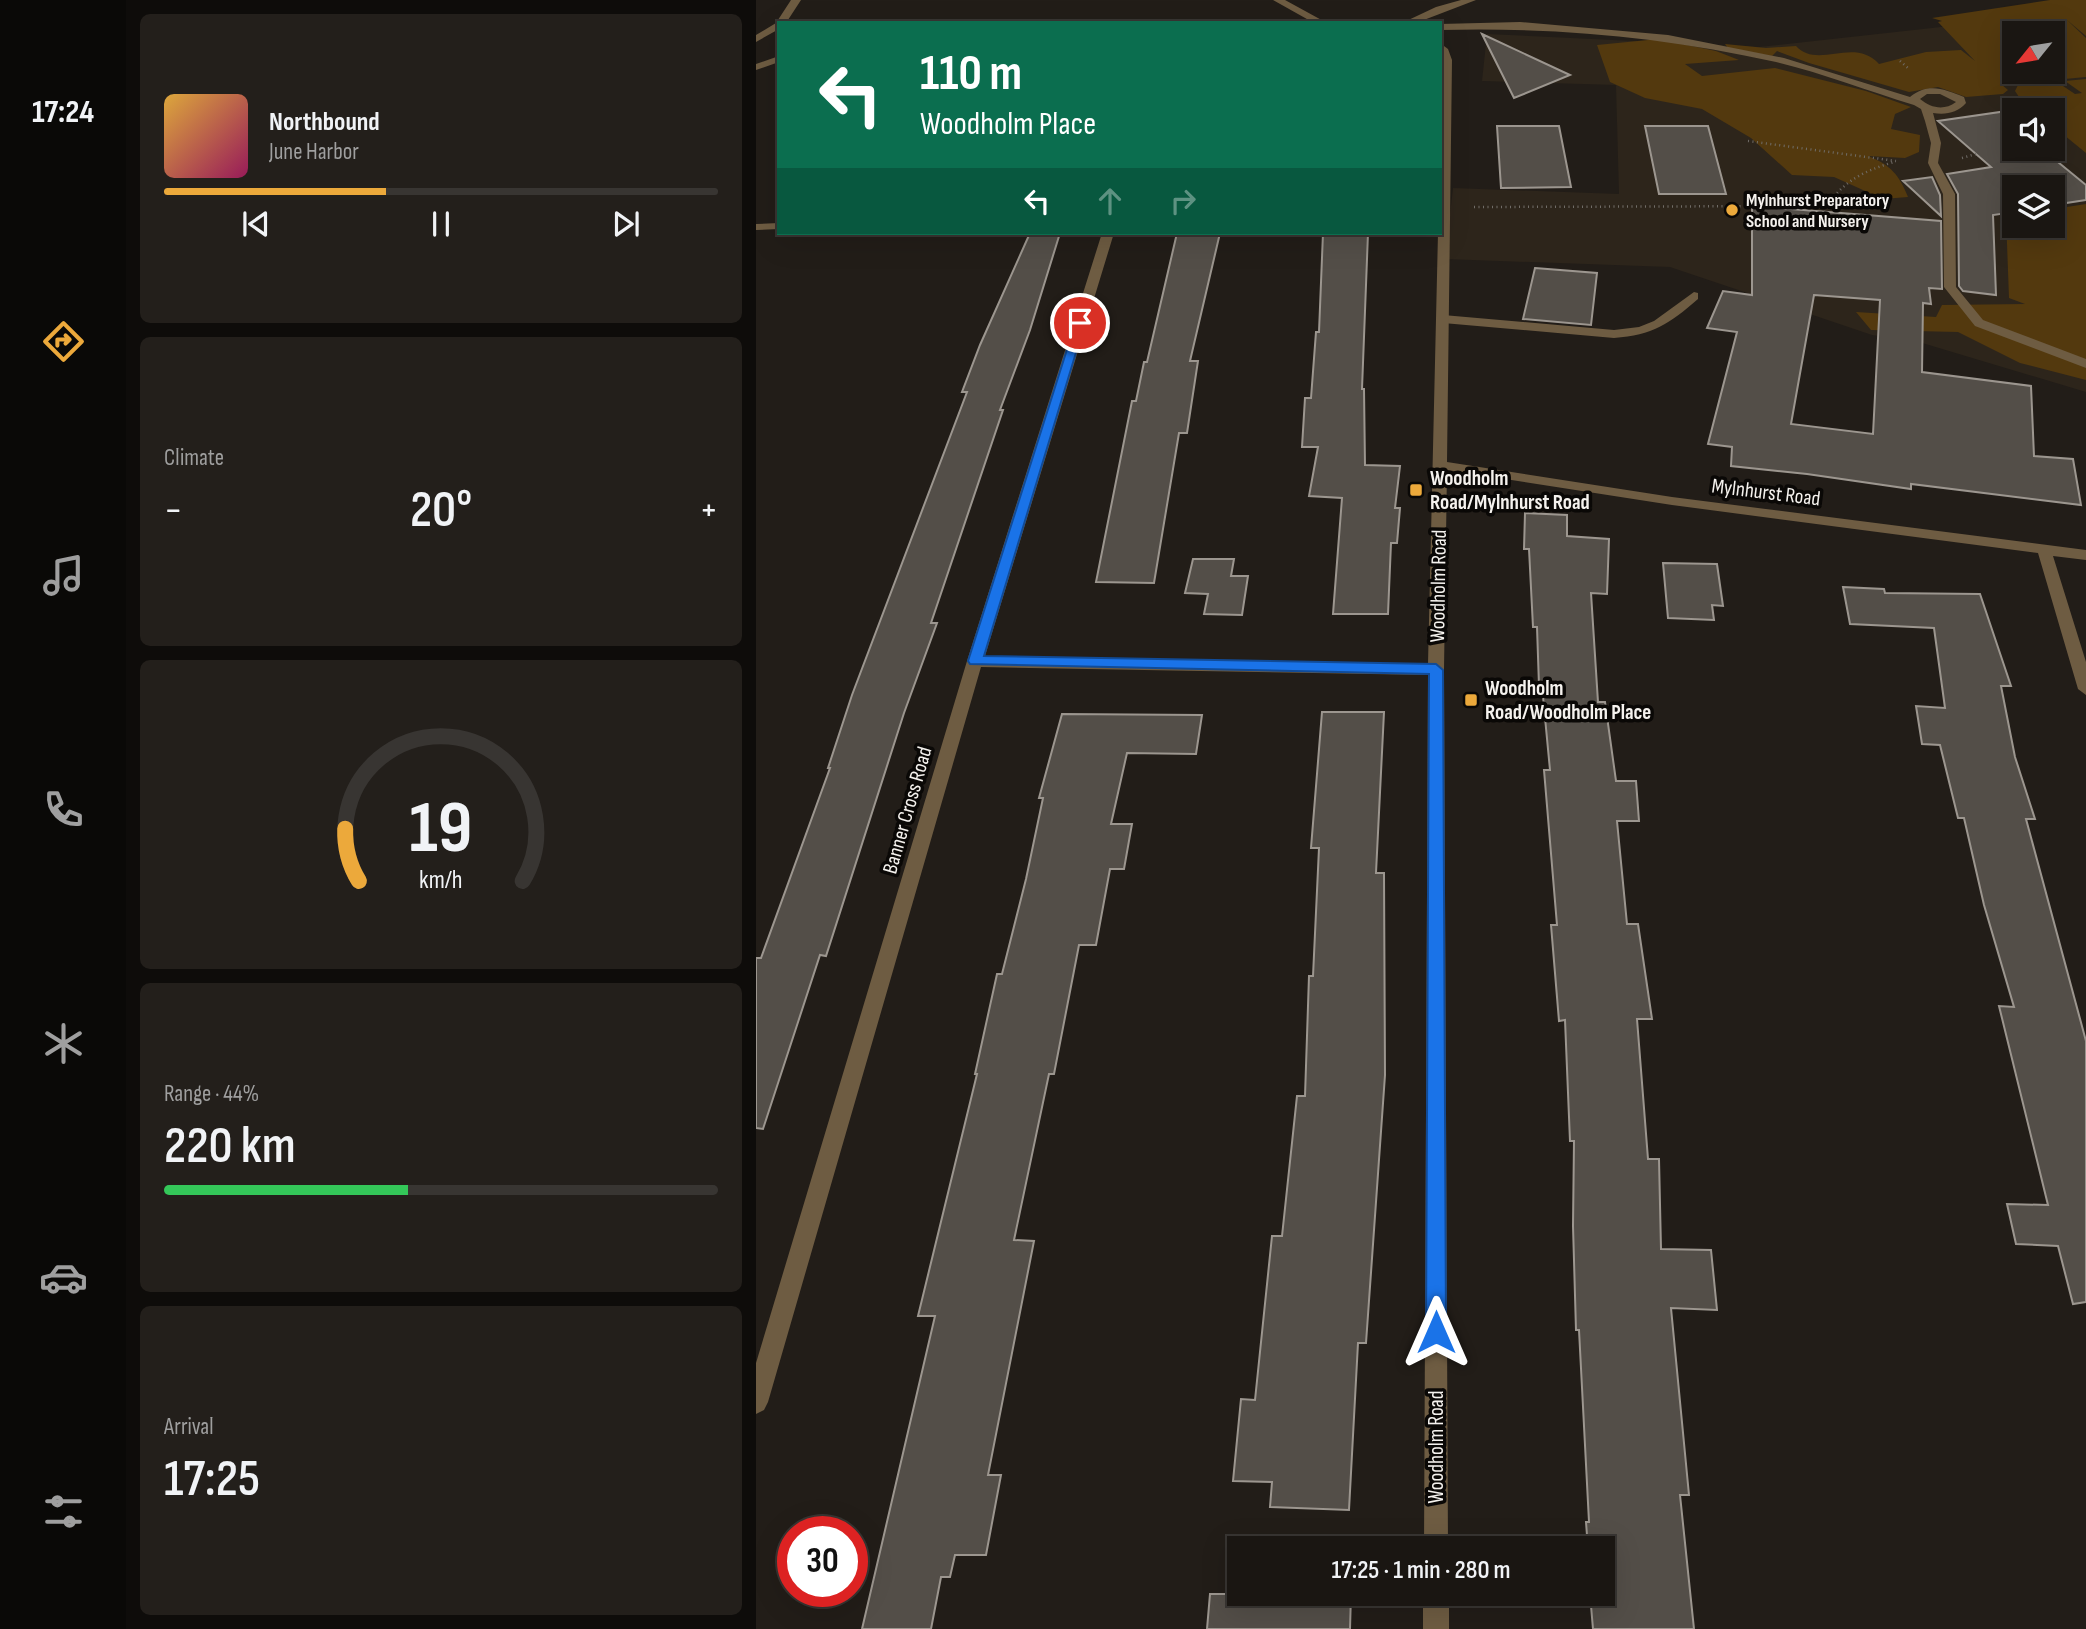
<!DOCTYPE html>
<html lang="en">
<head>
<meta charset="utf-8">
<style>
	:root { --surface:#1a1612; --page:#231f1b; --text:#f1f3f6; --muted:#9f9f9f; --line:#383532; --accent:#eca93b }
	body { margin:0; font-family:"Sofia Sans Condensed",sans-serif; background:var(--page); color:var(--text); height:100vh; display:flex; flex-direction:column; font-size:26px; white-space:nowrap }
	* { box-sizing:border-box; margin:0 }
	p { font-size:23px; color:var(--muted) }
	.icon { flex:none; width:38px; height:38px; fill:none; stroke:currentColor; stroke-width:2; stroke-linecap:round; stroke-linejoin:round }
	.map { position:relative; flex:1; overflow:hidden }
	.panel { display:flex; flex-direction:column; gap:14px; padding:14px; background:#0e0c0a; width:630px }
	.panel>* { flex:none }
	.top-card { position:absolute; left:21px; top:21px; width:665px; height:214px; border-radius:0px; box-shadow:0 7px 28px #0002,0 0 0 2px var(--line); background:#0b6e4f; color:#fff; overflow:hidden }
	.needle { width:46px; rotate:240deg }
	.fabs { position:absolute; left:1246px; top:21px; display:grid; gap:14px }
	.fabs a { display:grid; place-items:center; width:63px; height:63px; border-radius:0px; background:var(--surface); box-shadow:0 7px 28px #0002,0 0 0 2px var(--line); font-size:35px }
	.speed { position:absolute; left:21px; top:1516px; display:flex; gap:14px; font-size:35px; font-weight:700; text-align:center }
	.speed>* { display:grid; place-content:center; width:91px; height:91px; border-radius:50%; background:var(--surface); box-shadow:0 7px 28px #0002,0 0 0 2px var(--line); line-height:1 }
	.speed .limit { border:10px solid #d22; background:#fff; color:#111 }
	.pin { position:absolute; display:grid; place-items:center; width:60px; height:60px; color:#fff; margin:-30px; border:4px solid #fff; border-radius:50%; box-shadow:0 2px 7px #0007 }
	.me { position:absolute; width:77px; margin:-38px; rotate:0deg; stroke-linejoin:round; filter:drop-shadow(0 0 5px #0008) }
	.turn { display:flex; align-items:center; gap:24px; height:147px; padding:0 28px; font-size:32px }
	.turn .icon { width:91px; height:91px; stroke-width:2.5 }
	.turn b { display:block; font-size:49px; line-height:60px }
	.lanes { display:flex; align-items:center; height:66px; padding:0 28px; background:#0003; justify-content:center; gap:35px; direction:ltr }
	.lanes .off { opacity:.35 }
	.big { font-size:52px; font-weight:600; line-height:1.1 }
	.panel .tile { flex:1; display:flex; flex-direction:column; justify-content:center; gap:10px; min-width:0; padding:0 24px; border-radius:10px; background:var(--page) }
	.panel .dial { align-items:center; gap:0 }
	.dial svg { height:182px; overflow:visible; fill:none; stroke:var(--line); stroke-width:7; stroke-linecap:round; text-anchor:middle }
	.dial text { fill:var(--text); stroke:none }
	.song { display:flex; align-items:center; gap:21px }
	.cover { width:84px; height:84px; border-radius:10px; background:linear-gradient(135deg,hsl(40 70% 55%),hsl(330 70% 35%)) }
	.played { height:7px; border-radius:4px; background:linear-gradient(90deg,var(--accent) 40%,var(--line) 40%) }
	.keys { display:flex; justify-content:space-around; direction:ltr }
	.heat { display:flex; justify-content:space-between; align-items:center; font-size:38px; direction:ltr }
	.charge { height:10px; border-radius:5px; background:linear-gradient(90deg,#34c759 44%,var(--line) 0) }
	.trip { position:absolute; left:471px; top:1536px; width:388px; height:70px; border-radius:0px; background:var(--surface); box-shadow:0 7px 28px #0002,0 0 0 2px var(--line); font-weight:600; line-height:70px; text-align:center }
	main { display:flex; flex:1; min-height:0 }
	.dock { display:flex; flex-direction:column; width:126px; justify-content:space-around; align-items:center; background:#0a0907; color:var(--muted) }
	.dock .icon { width:49px; height:49px }
	.dock .on { color:var(--accent) }
	.dock b { font-size:32px; color:var(--text) }
	.map>svg:first-child { display:block }
	.built { fill:#2d251b; fill-rule:evenodd }
	.green { fill:#53390e; fill-rule:evenodd }
	.building { fill:#534e48; stroke:#9c968f; stroke-width:2; fill-rule:evenodd }
	.lines { fill:none; stroke-linecap:round; stroke-linejoin:round }
	.path { stroke:#716d68; stroke-width:2.5; stroke-dasharray:1 3.5; stroke-linecap:butt }
	.lane { fill:#6e5c42; fill-rule:evenodd }
	.street { fill:#6e5c42; fill-rule:evenodd }
	.route { fill:#1a73e8; stroke:#114b97; stroke-width:2 }
	.poi-dot { fill:#eca93b; stroke:#0a0806; stroke-width:2.5 }
	.labels { text-anchor:middle; stroke-width:7; stroke-linejoin:round; paint-order:stroke }
	.far-poi-label { font-size:18px; font-weight:bold; fill:#f5f2ee; stroke:#0a0806; text-anchor:start }
	.poi-label { font-size:21px; font-weight:bold; fill:#f5f2ee; stroke:#0a0806; text-anchor:start }
	.street-label { font-size:21px; fill:#f5f2ee; stroke:#0a0806 }
</style>
</head>
<body>
<main>
<nav class="dock">
<b>17:24</b>
<svg class="icon on" aria-label="directions" viewBox="0 0 24 24"><path d="M12 3l9 9-9 9-9-9zM9 14v-3h6M13 9l2 2-2 2"/></svg>
<svg class="icon" aria-label="music" viewBox="0 0 24 24"><path d="M9 18V5l10-2v13"/><circle cx="6" cy="18" r="3"/><circle cx="16" cy="16" r="3"/></svg>
<svg class="icon" aria-label="phone" viewBox="0 0 24 24"><path d="M5 4h4l2 5-3 2q2 4 5 5l2-3 5 2v4C11 20 4 13 5 4z"/></svg>
<svg class="icon" aria-label="climate" viewBox="0 0 24 24"><path d="M12 3v18M4 7l16 10M4 17L20 7"/></svg>
<svg class="icon" aria-label="car" viewBox="0 0 24 24"><path d="M5 17H2v-5l4-1 3-4h7l3 4 3 1v5h-3M9 17h6M6 11h13"/><circle cx="7" cy="17" r="2"/><circle cx="17" cy="17" r="2"/></svg>
<svg class="icon" aria-label="filters" viewBox="0 0 24 24"><path d="M4 7h16M4 17h16"/><circle cx="9" cy="7" r="2"/><circle cx="15" cy="17" r="2"/></svg>
</nav>
<section class="panel">
<div class="tile">
<div class="song"><i class="cover"></i><div><b>Northbound</b><p>June Harbor</p></div></div>
<div class="played"></div>
<div class="keys"><svg class="icon" aria-label="previous" viewBox="0 0 24 24"><path d="M18 5L8 12l10 7zM5 5v14"/></svg><svg class="icon" aria-label="pause" viewBox="0 0 24 24"><path d="M8 5v14M16 5v14"/></svg><svg class="icon" aria-label="next" viewBox="0 0 24 24"><path d="M6 5l10 7-10 7zM19 5v14"/></svg></div>
</div>
<div class="tile"><p>Climate</p>
<div class="heat"><a>−</a><b class="big">20°</b><a>+</a></div>
</div>
<div class="tile dial"><svg viewBox="0 0 100 80">
<path d="M14 69A42 42 0 1 1 86 69"/>
<path d="M14 69A42 42 0 0 1 8 46" stroke="#eca93b"/>
<text x="50" y="56" font-size="32" font-weight="700">19</text>
<text x="50" y="72" font-size="11">km/h</text>
</svg></div>
<div class="tile"><p>Range · 44%</p><b class="big">220 km</b><div class="charge"></div></div>
<div class="tile"><p>Arrival</p><b class="big">17:25</b></div>
</section>
<div class="map">
<svg width="1330" height="1629" viewBox="0 0 1330 1629">
	<rect width="100%" height="100%" fill="#221d18"/>
	<path class="built" d="M 1330,11 L 1330,392 L 1163,342 L 1116,335 L 914,267 L 689,259 L 697,188 L 863,194 L 860,85 L 726,81 L 731,34 L 1003,47 ZM 1258,33 L 1297,33 L 1297,72 L 1258,72 ZM 1258,110 L 1297,110 L 1297,149 L 1258,149 ZM 1258,187 L 1297,187 L 1297,226 L 1258,226 Z"/>
	<path class="green" d="M 1294,0 L 1330,0 L 1330,36 L 1311,20 L 1330,38 L 1330,77 L 1298,80 L 1319,94 L 1326,93 L 1309,81 L 1330,79 L 1330,153 L 1297,126 L 1297,110 L 1276,110 L 1261,99 L 1263,97 L 1259,91 L 1263,83 L 1245,84 L 1252,90 L 1247,94 L 1210,97 L 1182,87 L 1153,92 L 1053,63 L 1021,51 L 1016,56 L 972,48 L 969,44 L 1010,48 L 1040,46 C 1062,70 1098,36 1123,64 L 1170,52 L 1205,50 L 1219,61 L 1182,22 L 1186,21 L 1176,18 ZM 1258,33 L 1297,33 L 1297,72 L 1258,72 Z
		M 902,39 L 960,51 L 983,60 L 929,64 L 946,76 L 1019,68 L 1110,91 L 1155,107 L 1139,114 L 1135,129 L 1164,135 L 1163,152 L 1149,158 L 1112,156 C 1135,165 1143,175 1152,197 L 1127,199 L 1078,177 L 1036,175 L 995,138 L 946,109 L 889,98 L 854,82 L 841,45 Z
		M 1330,204 L 1330,380 L 1264,363 L 1202,332 L 1115,330 L 1100,312 L 1180,317 L 1186,305 L 1269,304 L 1253,298 L 1250,216 L 1258,216 L 1258,226 L 1297,226 L 1297,215 L 1305,214 L 1298,209 Z"/>
	<path class="building" d="M 726,34 L 814,75 L 758,98 Z
		M 1258,110 L 1258,149 L 1286,149 L 1330,185 L 1330,200 L 1297,205 L 1297,187 L 1258,187 L 1258,212 L 1237,215 L 1240,295 L 1207,291 L 1203,286 L 1202,194 L 1191,174 L 1235,167 L 1182,121 Z
		M 741,126 L 803,126 L 815,187 L 745,188 Z
		M 889,126 L 952,126 L 970,194 L 903,194 Z
		M 1176,177 L 1184,195 L 1185,216 L 1147,181 Z
		M 996,206 L 1185,221 L 1186,289 L 1173,288 L 1175,304 L 1167,303 L 1166,372 L 1275,386 L 1278,456 L 1317,459 L 1325,505 L 1155,484 L 1155,489 L 1051,474 L 975,466 L 976,447 L 952,444 L 981,332 L 951,328 L 967,291 L 996,295 ZM 1058,295 L 1124,300 L 1117,434 L 1035,424 Z
		M 274,233 L 304,233 L 274,330 L 244,410 L 247,410 L 175,623 L 181,623 L 148,713 L 70,956 L 64,955 L 7,1129 L 0,1128 L 0,958 L 5,958 L 74,768 L 72,768 L 96,695 L 211,392 L 206,392 L 224,345 Z
		M 421,233 L 464,233 L 434,361 L 442,361 L 431,433 L 423,433 L 398,583 L 340,582 L 376,401 L 380,401 L 388,362 L 391,362 Z
		M 567,233 L 612,233 L 606,389 L 608,389 L 609,465 L 644,466 L 639,508 L 644,508 L 641,543 L 635,543 L 632,614 L 577,614 L 586,498 L 553,496 L 562,447 L 546,447 L 549,398 L 555,398 L 560,332 L 563,332 Z
		M 779,268 L 841,273 L 835,325 L 767,319 Z
		M 769,513 L 811,515 L 811,536 L 853,539 L 851,594 L 835,593 L 842,702 L 849,702 L 860,781 L 880,781 L 883,821 L 861,821 L 871,924 L 882,924 L 896,1019 L 881,1019 L 892,1159 L 903,1159 L 905,1249 L 955,1250 L 961,1310 L 915,1308 L 933,1495 L 924,1495 L 938,1629 L 837,1629 L 834,1594 L 847,1594 L 847,1549 L 832,1549 L 830,1522 L 833,1522 L 823,1330 L 820,1330 L 817,1226 L 818,1141 L 814,1141 L 809,1020 L 803,1021 L 795,925 L 801,925 L 788,770 L 794,770 L 786,686 L 783,686 L 781,627 L 777,627 L 773,549 L 768,549 Z
		M 437,559 L 478,559 L 475,576 L 492,576 L 486,615 L 448,614 L 452,594 L 429,593 Z
		M 907,563 L 961,564 L 967,606 L 956,605 L 958,620 L 912,618 Z
		M 1087,587 L 1128,589 L 1129,593 L 1224,594 L 1255,686 L 1245,686 L 1259,757 L 1279,819 L 1270,819 L 1330,1041 L 1330,1302 L 1317,1304 L 1302,1246 L 1260,1244 L 1251,1204 L 1292,1205 L 1243,1006 L 1258,1007 L 1228,905 L 1208,818 L 1202,818 L 1184,745 L 1166,744 L 1160,706 L 1189,708 L 1178,628 L 1094,624 Z
		M 566,712 L 628,712 L 620,873 L 628,873 L 629,1075 L 610,1343 L 602,1343 L 593,1510 L 514,1507 L 516,1482 L 477,1481 L 485,1399 L 499,1400 L 516,1236 L 526,1236 L 541,1096 L 549,1096 L 553,976 L 557,976 L 563,848 L 555,848 Z
		M 306,714 L 446,715 L 440,754 L 371,753 L 355,824 L 376,824 L 368,869 L 354,869 L 340,945 L 323,945 L 298,1074 L 293,1074 L 258,1240 L 278,1241 L 232,1475 L 245,1475 L 230,1555 L 199,1555 L 194,1577 L 185,1577 L 175,1629 L 106,1629 L 179,1316 L 162,1316 L 221,1074 L 219,1074 L 241,974 L 246,974 L 270,879 L 287,798 L 283,798 Z
		M 454,1594 L 595,1594 L 594,1629 L 451,1629 Z"/>
	<g class="lines">
		<path class="path" d="M 1144,61 L 1153,69
			M 992,141 L 1140,161
			M 1206,158 L 1220,154
			M 718,207 L 1071,206
			M 1069,212 C 1083,182 1108,171 1138,162"/>
		<path class="lane" d="M 764,22 L 912,35 L 1028,58 L 1154,97 C 1172,82 1188,89 1208,97 L 1210,103 C 1201,113 1190,115 1177,113 L 1185,143 L 1182,163 L 1199,194 L 1200,287 L 1227,320 L 1330,359 L 1330,368 L 1219,326 L 1188,287 L 1187,194 L 1172,163 L 1175,143 L 1169,121 L 1165,109 L 1158,105 C 1112,91 1066,73 1020,62 C 908,37 798,27 684,30 L 684,24 ZM 1171,94 L 1184,94 L 1200,102 C 1188,111 1175,108 1164,99 Z
			M 938,292 L 942,293 L 942,299 C 913,324 897,335 858,338 L 687,323 L 681,319 L 687,315 L 858,330 L 883,327 L 898,321 Z"/>
		<path class="street" d="M 35,0 L 45,0 L 30,23 L 23,23 L 23,29 L 0,42 L 0,35 L 20,23 Z
			M 517,0 L 529,0 L 571,23 L 558,23 Z
			M 705,0 L 720,0 L 660,23 L 646,23 L 680,7 Z
			M 684,43 L 692,49 L 696,60 L 691,462 L 916,497 L 1330,550 L 1330,560 L 1297,556 L 1330,662 L 1330,695 L 1322,689 L 1282,553 L 916,505 L 691,470 L 688,670 L 692,1549 L 668,1549 L 672,675 L 225,667 L 12,1402 L 8,1410 L 0,1414 L 0,1363 L 211,661 L 346,233 L 358,233 L 229,656 L 672,664 L 682,233 L 684,233 Z
			M 23,56 L 23,62 L 0,70 L 0,64 Z
			M 23,223 L 23,229 L 0,230 L 0,224 Z
			M 667,1594 L 693,1594 L 693,1629 L 667,1629 Z"/>
	</g>
	<path class="route" d="M 320,321 L 329,323 L 228,656 L 680,664 L 687,670 L 690,1332 L 687,1339 L 680,1342 L 673,1339 L 670,1332 L 673,674 L 214,664 L 212,661 Z"/>
	<g class="poi-dot">
		<circle cx="976" cy="210" r="7"/>
		<rect x="653" y="483" width="14" height="14" rx="3.5"/>
		<rect x="708" y="693" width="14" height="14" rx="3.5"/>
	</g>
	<g class="labels">
		<g class="far-poi-label">
			<text x="990" y="206">Mylnhurst Preparatory<tspan x="990" dy="21">School and Nursery</tspan></text>
		</g>
		<g class="poi-label">
			<text x="674" y="485">Woodholm<tspan x="674" dy="24">Road/Mylnhurst Road</tspan></text>
			<text x="729" y="695">Woodholm<tspan x="729" dy="24">Road/Woodholm Place</tspan></text>
		</g>
		<g class="street-label">
			<text transform="translate(1010 492) rotate(7)" y="7">Mylnhurst Road</text>
			<text transform="translate(682 586) rotate(-89)" y="7">Woodholm Road</text>
			<text transform="translate(151 810) rotate(-74)" y="7">Banner Cross Road</text>
			<text transform="translate(680 1447) rotate(-90)" y="7">Woodholm Road</text>
		</g>
	</g>
</svg>
<div class="fabs">
<a><svg class="needle" viewBox="-14 -14 28 28"><path d="M0-13l5 13h-10z" fill="#e53935"/><path d="M0 13l5-13h-10z" fill="#9f9f9f"/></svg></a>
<a><svg class="icon" aria-label="sound" viewBox="0 0 24 24"><path d="M4 9h4l5-4v14l-5-4H4zM17 9q2 3 0 6"/></svg></a>
<a><svg class="icon" aria-label="layers" viewBox="0 0 24 24"><path d="M12 4l9 5-9 5-9-5zM3 14l9 5 9-5"/></svg></a>
</div>
<div class="speed"><div class="limit">30</div></div>
<div class="pin" style="left:324px;top:323px;background:#d93025"><svg class="icon" aria-label="arrive" viewBox="0 0 24 24"><path d="M6 21V4h12l-3 4 3 4H6"/></svg></div>
<svg class="me" style="left:680px;top:1332px" viewBox="-20 -20 40 40"><path d="M0-17L14 15 0 8-14 15z" fill="#1a73e8" stroke="#fff" stroke-width="4"/></svg>
<div class="trip">17:25 · 1 min · 280 m</div>
<div class="top-card">
<div class="turn"><svg class="icon" aria-label="left" viewBox="0 0 24 24"><path d="M17 20v-9H6M10 6l-5 5 5 5"/></svg><div><b>110 m</b>Woodholm Place</div></div>
<div class="lanes"><svg class="icon" aria-label="left" viewBox="0 0 24 24"><path d="M17 20v-9H6M10 6l-5 5 5 5"/></svg><svg class="icon off" aria-label="ahead" viewBox="0 0 24 24"><path d="M12 20V5M6 11l6-6 6 6"/></svg><svg class="icon off" aria-label="right" viewBox="0 0 24 24"><path d="M7 20v-9h11M14 6l5 5-5 5"/></svg></div>
</div>
</div>
</main>
</body>
</html>
